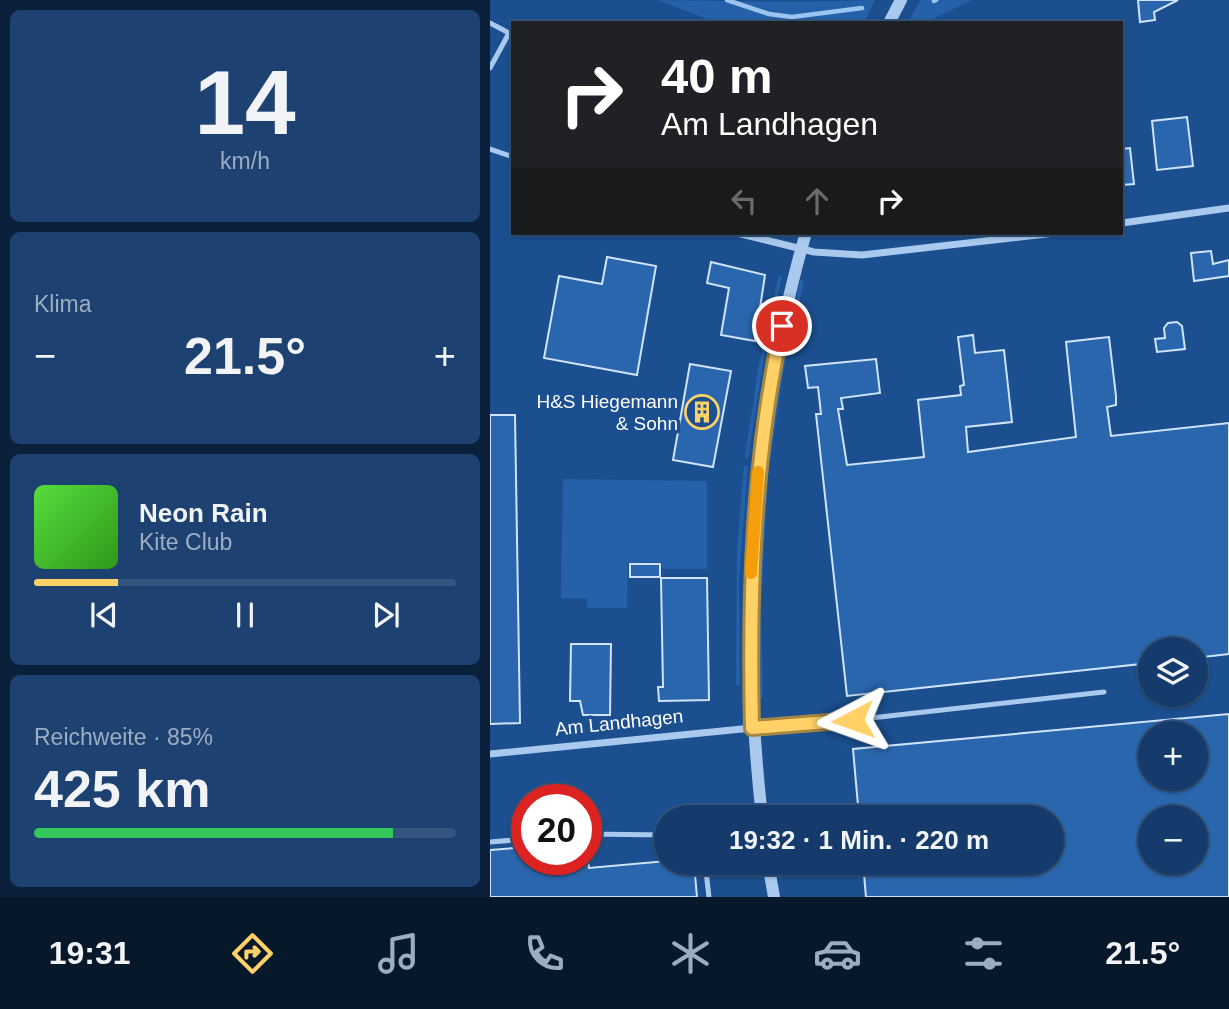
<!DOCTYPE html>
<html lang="de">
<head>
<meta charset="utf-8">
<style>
	:root { --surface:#143b6b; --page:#1d4271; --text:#f1f3f6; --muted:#9dadc1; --line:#33557e; --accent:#ffd166 }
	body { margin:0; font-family:Helvetica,sans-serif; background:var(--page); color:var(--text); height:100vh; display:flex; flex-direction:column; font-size:26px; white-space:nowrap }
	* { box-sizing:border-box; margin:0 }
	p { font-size:23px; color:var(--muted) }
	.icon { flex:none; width:38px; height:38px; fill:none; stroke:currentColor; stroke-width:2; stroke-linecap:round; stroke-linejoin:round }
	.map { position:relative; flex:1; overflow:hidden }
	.sheet { display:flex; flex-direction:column; gap:10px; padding:10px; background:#0b203b; width:490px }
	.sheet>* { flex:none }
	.hud { position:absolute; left:21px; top:21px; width:612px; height:214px; border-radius:0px; box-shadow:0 2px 5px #0004,0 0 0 2px var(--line); background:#202124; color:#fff; overflow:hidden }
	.fabs { position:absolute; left:648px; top:637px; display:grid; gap:14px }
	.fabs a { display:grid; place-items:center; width:70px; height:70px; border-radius:50%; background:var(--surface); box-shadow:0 2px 5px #0004,0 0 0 2px var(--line); font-size:35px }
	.speed { position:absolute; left:21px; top:784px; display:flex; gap:14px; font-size:35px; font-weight:700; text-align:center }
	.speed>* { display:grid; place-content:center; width:91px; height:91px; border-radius:50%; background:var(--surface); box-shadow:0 2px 5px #0004,0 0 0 2px var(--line); line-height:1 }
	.speed .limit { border:10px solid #d22; background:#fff; color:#111 }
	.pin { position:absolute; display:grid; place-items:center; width:60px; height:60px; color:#fff; margin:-30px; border:4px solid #fff; border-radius:50%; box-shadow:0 2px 7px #0007 }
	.me { position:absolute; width:77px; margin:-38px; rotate:266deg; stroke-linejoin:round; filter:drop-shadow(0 0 5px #0008) }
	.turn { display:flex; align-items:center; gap:24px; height:147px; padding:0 35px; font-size:32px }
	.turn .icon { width:91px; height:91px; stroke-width:2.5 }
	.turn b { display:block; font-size:49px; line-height:60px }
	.lanes { display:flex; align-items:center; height:66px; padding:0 35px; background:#0003; justify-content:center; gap:35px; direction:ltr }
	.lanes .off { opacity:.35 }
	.big { font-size:52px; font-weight:700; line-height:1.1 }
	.sheet .widget { flex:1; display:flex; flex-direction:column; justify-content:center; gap:10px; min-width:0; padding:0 24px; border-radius:10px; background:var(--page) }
	.sheet .dial { align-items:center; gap:0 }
	.dial b { font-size:91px; line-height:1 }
	.song { display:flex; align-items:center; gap:21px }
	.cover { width:84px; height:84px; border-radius:10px; background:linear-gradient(135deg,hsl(110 70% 55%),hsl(110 70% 35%)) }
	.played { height:7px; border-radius:4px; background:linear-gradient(90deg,var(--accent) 20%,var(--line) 20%) }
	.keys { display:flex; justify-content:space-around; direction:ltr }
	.heat { display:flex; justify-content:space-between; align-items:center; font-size:38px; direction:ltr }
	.charge { height:10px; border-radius:5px; background:linear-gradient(90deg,#34c759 85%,var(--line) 0) }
	.trip { position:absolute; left:164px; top:805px; width:410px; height:70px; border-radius:35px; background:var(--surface); box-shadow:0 2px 5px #0004,0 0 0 2px var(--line); font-weight:700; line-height:70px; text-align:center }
	.tabs { display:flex; height:112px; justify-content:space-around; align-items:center; background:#08182b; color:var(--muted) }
	.tabs .icon { width:49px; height:49px }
	.tabs .selected { color:var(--accent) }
	.tabs b { font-size:32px; color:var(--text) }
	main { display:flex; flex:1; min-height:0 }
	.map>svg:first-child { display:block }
	.green { fill:#2461a8 }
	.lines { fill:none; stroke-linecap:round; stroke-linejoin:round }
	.stream { stroke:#9cc4f0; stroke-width:4.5 }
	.building { fill:#2a66ad; stroke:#cfe3fa; stroke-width:2; fill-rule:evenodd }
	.service { stroke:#a9c9ee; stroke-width:5 }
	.minor { stroke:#a9c9ee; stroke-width:7 }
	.tertiary { stroke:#a9c9ee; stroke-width:12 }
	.route-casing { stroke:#a68842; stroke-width:18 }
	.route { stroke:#ffd166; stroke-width:12 }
	.slow { stroke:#f59e0b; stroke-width:12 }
	.labels { text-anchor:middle; stroke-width:7; stroke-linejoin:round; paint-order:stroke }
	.poi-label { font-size:19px; fill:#fff; stroke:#1b4f8f; text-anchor:end }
	.street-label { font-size:19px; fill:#fff; stroke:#1b4f8f }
</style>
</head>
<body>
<main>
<section class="sheet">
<div class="widget dial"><b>14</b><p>km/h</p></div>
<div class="widget"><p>Klima</p>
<div class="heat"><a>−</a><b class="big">21.5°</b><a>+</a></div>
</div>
<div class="widget">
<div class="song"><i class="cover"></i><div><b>Neon Rain</b><p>Kite Club</p></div></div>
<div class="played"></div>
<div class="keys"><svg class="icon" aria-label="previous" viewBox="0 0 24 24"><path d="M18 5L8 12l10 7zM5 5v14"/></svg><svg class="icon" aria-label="pause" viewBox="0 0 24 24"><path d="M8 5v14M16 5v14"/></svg><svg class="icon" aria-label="next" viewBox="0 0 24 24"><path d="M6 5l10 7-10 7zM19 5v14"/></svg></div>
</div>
<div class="widget"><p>Reichweite · 85%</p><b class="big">425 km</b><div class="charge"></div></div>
</section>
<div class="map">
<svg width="739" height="897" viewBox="0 0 739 897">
	<rect width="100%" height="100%" fill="#1b4f8f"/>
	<path class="green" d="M 167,0 L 307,2 L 385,0 L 374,23 L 228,23 Z
		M 430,0 L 482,0 L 434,23 L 418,23 Z
		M 289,275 L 292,276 L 273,365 L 258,458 L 255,457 L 269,364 Z
		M 310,280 L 314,281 L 293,373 L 280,461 L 276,461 L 289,372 Z
		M 254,466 L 258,466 L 249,578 L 250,685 L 246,685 L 247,548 Z
		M 73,479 L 217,481 L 217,569 L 172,569 L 171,562 L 138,563 L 137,608 L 97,608 L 97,598 L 71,598 Z
		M 274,479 L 278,480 L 271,604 L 273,697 L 270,699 L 267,566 Z"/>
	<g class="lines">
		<path class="stream" d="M 237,0 L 279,14 L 302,17 L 372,8
			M 444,1 L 446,0"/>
	</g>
	<path class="building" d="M 648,0 L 688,0 L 664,12 L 665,20 L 650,22 Z
		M 697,117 L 703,166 L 667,170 L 662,121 Z
		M 640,148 L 644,184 L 632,185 L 632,149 Z
		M 721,251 L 723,264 L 739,260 L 739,276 L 704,281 L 701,253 Z
		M 117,257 L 166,266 L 147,375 L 54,358 L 69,276 L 112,284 Z
		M 221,262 L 275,275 L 265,341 L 231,335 L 239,288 L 217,283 Z
		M 687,322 L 692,326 L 695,349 L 667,352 L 665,339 L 675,338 L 674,328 L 678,323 Z
		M 483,335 L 485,353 L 514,350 L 522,422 L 476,427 L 478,452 L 586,437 L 576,342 L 610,338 L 619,337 L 626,396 L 626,405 L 617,407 L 621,436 L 739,423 L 739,654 L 705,658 L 705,649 L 660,649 L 660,663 L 357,696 L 326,414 L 331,414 L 328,387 L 318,388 L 315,366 L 386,359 L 390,393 L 351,398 L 353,409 L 348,409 L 357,465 L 434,457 L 428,400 L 471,395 L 470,386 L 474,385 L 468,337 Z
		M 200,364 L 241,371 L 223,467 L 183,460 Z
		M 0,415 L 25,415 L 30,723 L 0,724 Z
		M 140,564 L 170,564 L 170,577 L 140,577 Z
		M 171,578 L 217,578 L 219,700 L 169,701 L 168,687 L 173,687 Z
		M 81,644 L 121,644 L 120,715 L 93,715 L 90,701 L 80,701 Z
		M 739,714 L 739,897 L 376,897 L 373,863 L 562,863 L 562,817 L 369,817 L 363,749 ZM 660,733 L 705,733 L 705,779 L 660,779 ZM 660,817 L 705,817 L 705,863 L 660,863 Z
		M 37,847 L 37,859 L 98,859 L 99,868 L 177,861 L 204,863 L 207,897 L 0,897 L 0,850 Z"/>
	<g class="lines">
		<path class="service" d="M 0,23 L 19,33 L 0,68
			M 0,149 L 23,157
			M 266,727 L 363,720 L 614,692
			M 96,834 L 177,835
			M 0,842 L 37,839
			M 215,863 L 219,897"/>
		<path class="minor" d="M 632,223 L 739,208
			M 247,233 L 324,252 L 372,255 L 565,233
			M 0,754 L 262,728"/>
		<path class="tertiary" d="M 399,23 L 411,0
			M 272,817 C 254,655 256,491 291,331 C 299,298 306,265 316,233
			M 278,863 L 284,897"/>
	</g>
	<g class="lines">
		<g class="route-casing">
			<path id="route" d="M 292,326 C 263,459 259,592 262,728 L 363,720"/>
		</g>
		<use href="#route" class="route"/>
		<path class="slow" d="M 261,573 L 268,472"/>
	</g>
	<defs>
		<g id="building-ring" transform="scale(1.75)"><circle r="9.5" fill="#1b4f8f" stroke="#ffd166" stroke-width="1.5"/><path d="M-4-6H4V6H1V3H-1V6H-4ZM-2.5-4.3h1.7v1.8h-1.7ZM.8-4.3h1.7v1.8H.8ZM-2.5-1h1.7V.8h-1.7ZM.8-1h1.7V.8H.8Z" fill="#ffd166"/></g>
	</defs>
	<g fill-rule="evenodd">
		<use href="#building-ring" x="212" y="412"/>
	</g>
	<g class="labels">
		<g class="poi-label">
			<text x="188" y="408">H&amp;S Hiegemann<tspan x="188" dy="22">&amp; Sohn</tspan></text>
		</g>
		<g class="street-label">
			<text transform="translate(129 722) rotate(-6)" y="7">Am Landhagen</text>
		</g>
	</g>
</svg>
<div class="fabs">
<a><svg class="icon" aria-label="layers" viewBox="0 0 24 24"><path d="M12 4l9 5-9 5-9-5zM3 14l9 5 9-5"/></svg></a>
<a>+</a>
<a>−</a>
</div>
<div class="speed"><div class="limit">20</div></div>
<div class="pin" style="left:292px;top:326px;background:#d93025"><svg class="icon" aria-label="arrive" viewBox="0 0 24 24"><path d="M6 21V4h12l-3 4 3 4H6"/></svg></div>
<svg class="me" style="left:363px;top:720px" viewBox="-20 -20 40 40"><path d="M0-17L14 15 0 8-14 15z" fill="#ffd166" stroke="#fff" stroke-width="4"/></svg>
<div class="trip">19:32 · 1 Min. · 220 m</div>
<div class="hud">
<div class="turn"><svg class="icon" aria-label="right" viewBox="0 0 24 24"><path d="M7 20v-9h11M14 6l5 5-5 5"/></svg><div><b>40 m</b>Am Landhagen</div></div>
<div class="lanes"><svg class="icon off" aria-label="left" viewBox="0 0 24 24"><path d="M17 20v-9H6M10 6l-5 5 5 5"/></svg><svg class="icon off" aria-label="ahead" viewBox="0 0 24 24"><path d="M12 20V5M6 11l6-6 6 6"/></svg><svg class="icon" aria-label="right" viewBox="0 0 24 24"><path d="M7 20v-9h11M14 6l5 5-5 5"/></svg></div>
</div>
</div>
</main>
<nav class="tabs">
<b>19:31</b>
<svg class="icon selected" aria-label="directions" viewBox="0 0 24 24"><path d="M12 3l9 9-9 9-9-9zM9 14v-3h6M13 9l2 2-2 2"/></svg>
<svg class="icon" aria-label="music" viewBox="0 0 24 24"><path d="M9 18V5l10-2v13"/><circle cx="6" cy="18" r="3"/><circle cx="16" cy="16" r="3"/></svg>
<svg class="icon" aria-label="phone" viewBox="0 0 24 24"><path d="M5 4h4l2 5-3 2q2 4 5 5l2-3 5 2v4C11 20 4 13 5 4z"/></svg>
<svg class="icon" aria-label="climate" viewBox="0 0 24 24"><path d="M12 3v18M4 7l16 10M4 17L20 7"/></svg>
<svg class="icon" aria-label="car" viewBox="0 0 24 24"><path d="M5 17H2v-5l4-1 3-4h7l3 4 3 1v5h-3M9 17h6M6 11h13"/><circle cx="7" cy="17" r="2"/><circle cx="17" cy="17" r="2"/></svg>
<svg class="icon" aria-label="filters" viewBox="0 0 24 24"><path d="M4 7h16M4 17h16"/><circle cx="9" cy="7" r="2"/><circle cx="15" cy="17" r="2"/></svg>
<b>21.5°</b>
</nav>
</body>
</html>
